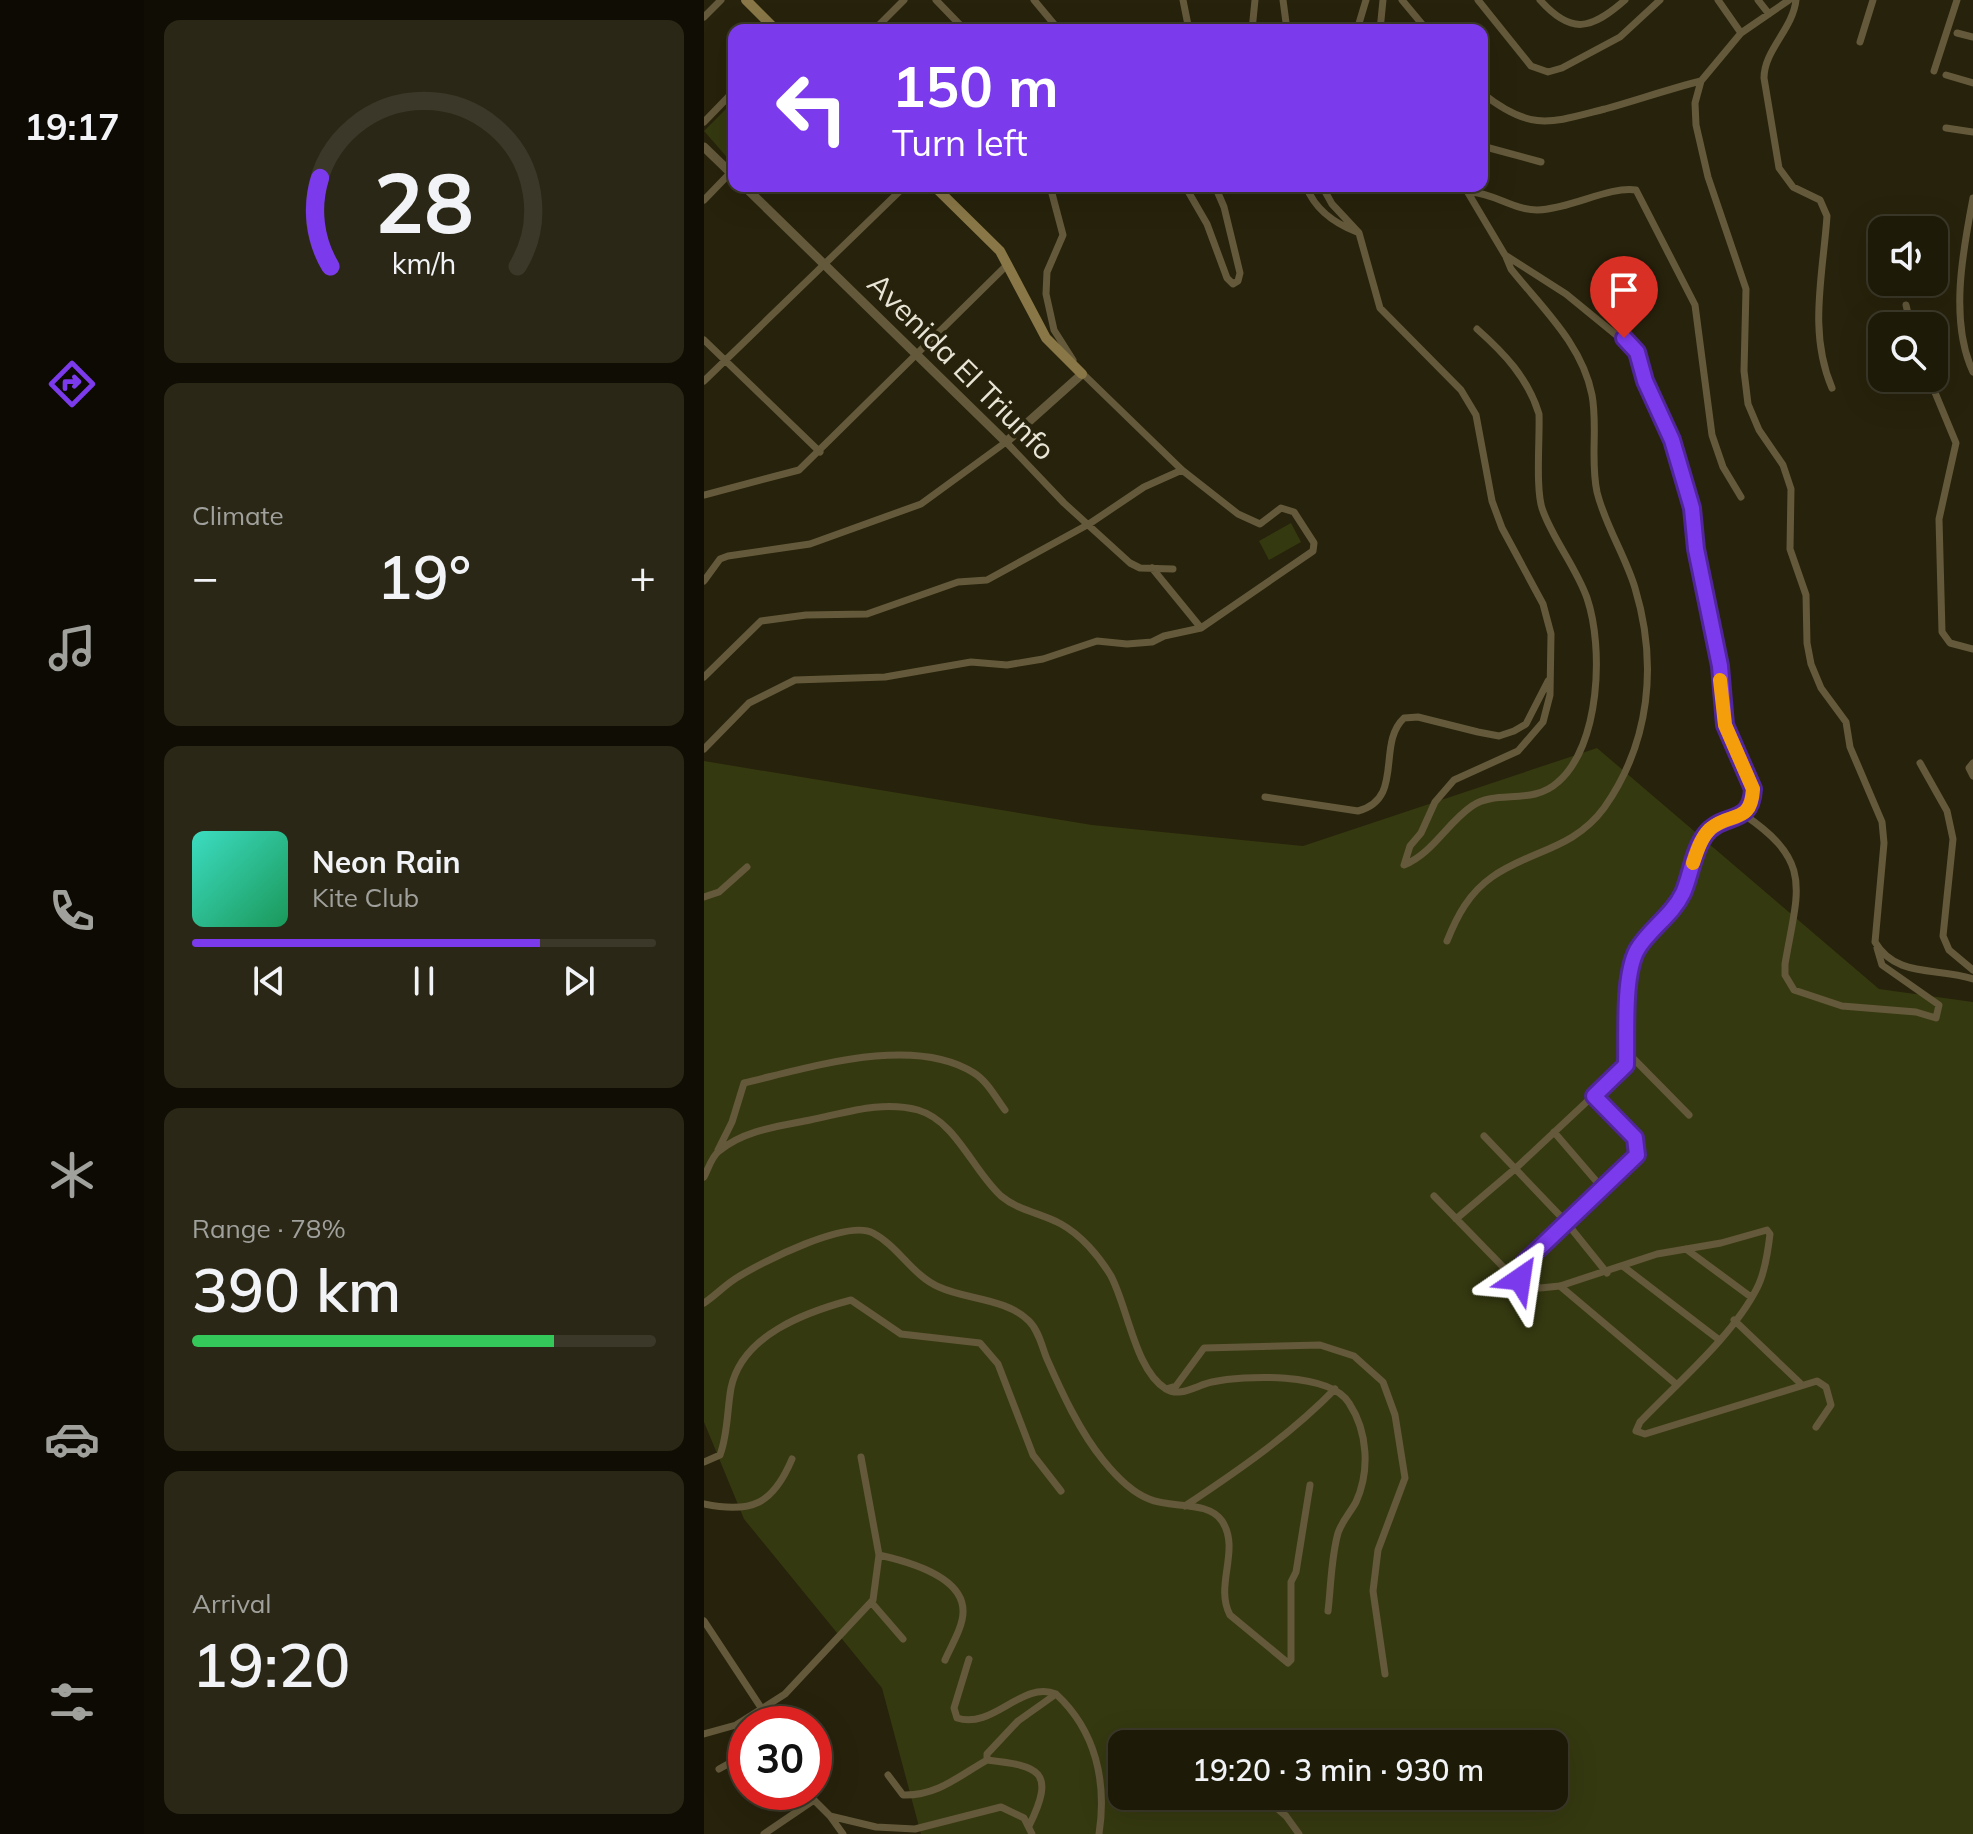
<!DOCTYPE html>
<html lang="en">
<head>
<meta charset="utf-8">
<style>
	:root { --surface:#1d1a08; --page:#2a2716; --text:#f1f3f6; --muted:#a0a19c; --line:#3b3829; --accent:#7c3aed }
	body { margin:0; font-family:Mulish,sans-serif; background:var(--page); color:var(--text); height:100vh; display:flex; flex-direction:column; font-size:30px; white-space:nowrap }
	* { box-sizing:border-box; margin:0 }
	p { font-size:26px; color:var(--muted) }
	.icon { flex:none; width:44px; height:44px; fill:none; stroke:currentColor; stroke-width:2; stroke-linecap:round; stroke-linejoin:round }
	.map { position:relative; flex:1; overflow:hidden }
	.details { display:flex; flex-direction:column; gap:20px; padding:20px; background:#100e04; width:560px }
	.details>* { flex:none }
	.top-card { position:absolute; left:24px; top:24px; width:760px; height:168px; border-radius:16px; box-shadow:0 8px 32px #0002,0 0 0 2px var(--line); background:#7c3aed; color:#fff; overflow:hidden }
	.fabs { position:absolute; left:1164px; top:216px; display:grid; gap:16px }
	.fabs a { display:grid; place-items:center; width:80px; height:80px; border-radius:16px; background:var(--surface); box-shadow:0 8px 32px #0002,0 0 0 2px var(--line); font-size:40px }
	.speed { position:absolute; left:24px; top:1706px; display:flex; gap:16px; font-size:40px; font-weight:700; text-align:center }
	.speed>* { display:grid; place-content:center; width:104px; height:104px; border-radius:50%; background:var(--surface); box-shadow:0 8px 32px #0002,0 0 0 2px var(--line); line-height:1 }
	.speed .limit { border:12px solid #d22; background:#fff; color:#111 }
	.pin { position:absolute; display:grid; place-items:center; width:68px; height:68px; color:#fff; margin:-82px -34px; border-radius:50% 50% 50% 0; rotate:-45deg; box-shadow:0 0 8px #0007 }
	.pin .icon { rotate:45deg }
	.me { position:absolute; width:88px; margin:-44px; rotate:32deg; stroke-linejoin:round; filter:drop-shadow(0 0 6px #0008) }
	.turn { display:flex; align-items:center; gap:28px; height:168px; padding:0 32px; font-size:36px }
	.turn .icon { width:104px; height:104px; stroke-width:2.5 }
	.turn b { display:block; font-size:56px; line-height:68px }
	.big { font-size:60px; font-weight:600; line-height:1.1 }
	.details .card { flex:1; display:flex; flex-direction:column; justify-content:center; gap:12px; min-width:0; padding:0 28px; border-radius:16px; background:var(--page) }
	.details .dial { align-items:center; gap:0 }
	.dial svg { height:208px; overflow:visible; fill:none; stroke:var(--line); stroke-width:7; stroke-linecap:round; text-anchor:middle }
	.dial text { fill:var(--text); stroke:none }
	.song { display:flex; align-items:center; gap:24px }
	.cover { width:96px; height:96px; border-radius:12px; background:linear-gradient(135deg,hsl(170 70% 55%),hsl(150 70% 35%)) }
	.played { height:8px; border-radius:4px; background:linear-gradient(90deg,var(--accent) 75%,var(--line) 75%) }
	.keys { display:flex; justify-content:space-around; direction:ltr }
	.heat { display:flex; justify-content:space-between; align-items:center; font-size:44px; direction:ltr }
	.charge { height:12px; border-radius:6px; background:linear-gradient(90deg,#34c759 78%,var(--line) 0) }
	.trip { position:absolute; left:404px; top:1730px; width:460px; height:80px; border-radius:16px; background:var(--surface); box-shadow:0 8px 32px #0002,0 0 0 2px var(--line); font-weight:600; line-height:80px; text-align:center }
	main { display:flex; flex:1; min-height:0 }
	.menu { display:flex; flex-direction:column; width:144px; justify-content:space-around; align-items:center; background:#0c0a03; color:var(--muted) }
	.menu .icon { width:56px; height:56px }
	.menu .current { color:var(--accent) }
	.menu b { font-size:36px; color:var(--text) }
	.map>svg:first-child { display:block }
	.green { fill:#353910; fill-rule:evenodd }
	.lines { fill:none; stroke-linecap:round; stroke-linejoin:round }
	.minor { stroke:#64593b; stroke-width:7 }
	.tertiary { stroke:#64593b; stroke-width:9 }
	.secondary { stroke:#897747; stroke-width:10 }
	.route-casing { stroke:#51269a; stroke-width:20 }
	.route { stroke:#7c3aed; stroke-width:14 }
	.slow { stroke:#f59e0b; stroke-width:14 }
	.labels { text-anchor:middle; stroke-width:8; stroke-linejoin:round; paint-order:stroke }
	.street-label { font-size:30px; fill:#e8e5d7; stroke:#27220b }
</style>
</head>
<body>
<main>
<nav class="menu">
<b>19:17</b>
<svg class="icon current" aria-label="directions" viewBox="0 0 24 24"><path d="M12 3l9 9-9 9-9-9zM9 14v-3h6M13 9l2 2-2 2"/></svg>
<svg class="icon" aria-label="music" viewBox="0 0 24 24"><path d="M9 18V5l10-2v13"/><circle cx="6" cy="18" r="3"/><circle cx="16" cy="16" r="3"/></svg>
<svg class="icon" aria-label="phone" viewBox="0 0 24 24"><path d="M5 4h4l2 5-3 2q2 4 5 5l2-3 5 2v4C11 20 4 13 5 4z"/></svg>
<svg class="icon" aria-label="climate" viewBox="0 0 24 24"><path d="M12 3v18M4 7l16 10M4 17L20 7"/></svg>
<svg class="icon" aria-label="car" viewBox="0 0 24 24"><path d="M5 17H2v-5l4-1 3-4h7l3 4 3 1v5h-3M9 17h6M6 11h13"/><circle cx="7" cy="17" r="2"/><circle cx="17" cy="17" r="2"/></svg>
<svg class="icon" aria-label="filters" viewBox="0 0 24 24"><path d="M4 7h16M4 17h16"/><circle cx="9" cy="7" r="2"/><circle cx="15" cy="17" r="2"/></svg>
</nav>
<section class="details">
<div class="card dial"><svg viewBox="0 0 100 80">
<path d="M14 69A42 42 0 1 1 86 69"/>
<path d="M14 69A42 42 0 0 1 10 35" stroke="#7c3aed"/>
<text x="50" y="56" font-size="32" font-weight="700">28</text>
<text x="50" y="72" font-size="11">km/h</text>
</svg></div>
<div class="card"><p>Climate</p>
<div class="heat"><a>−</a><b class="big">19°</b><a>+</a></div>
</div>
<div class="card">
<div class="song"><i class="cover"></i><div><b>Neon Rain</b><p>Kite Club</p></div></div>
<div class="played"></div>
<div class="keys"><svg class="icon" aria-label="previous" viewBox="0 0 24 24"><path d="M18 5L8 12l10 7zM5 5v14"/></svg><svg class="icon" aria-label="pause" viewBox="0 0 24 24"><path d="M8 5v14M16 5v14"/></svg><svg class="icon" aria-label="next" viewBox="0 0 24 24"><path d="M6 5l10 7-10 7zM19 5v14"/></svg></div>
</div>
<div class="card"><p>Range · 78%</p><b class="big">390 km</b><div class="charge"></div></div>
<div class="card"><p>Arrival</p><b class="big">19:20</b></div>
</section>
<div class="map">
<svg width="1269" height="1834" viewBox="0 0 1269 1834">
	<rect width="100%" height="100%" fill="#27220b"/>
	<path class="green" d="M 30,101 L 30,161 L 28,163 L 0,131 Z
		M 587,523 L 597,542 L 565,560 L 555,541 Z
		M 893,748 L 1175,989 L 1269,1002 L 1269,1834 L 217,1834 L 178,1688 L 40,1519 L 0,1422 L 0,761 L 388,825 L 599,846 ZM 418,1744 L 850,1744 L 850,1796 L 418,1796 Z"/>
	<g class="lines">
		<path class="minor" d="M 232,0 L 261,30
			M 330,0 L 355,30
			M 479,0 L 485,30
			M 579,0 L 583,30
			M 698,0 L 723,30
			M 774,0 L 827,66 L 844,72 L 858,68 L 916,37 L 956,0
			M 836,0 C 867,35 887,30 921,0
			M 1014,0 L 1037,33
			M 1054,0 L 1065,14
			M 1085,0 L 1037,33 L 997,81 L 991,103 L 992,125 L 1004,177 L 1042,289 L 1040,371 L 1044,404 L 1055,430 L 1079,465 L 1087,489 L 1086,549 L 1102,595 L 1103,643 L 1107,664 L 1117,688 L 1142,722 L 1146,747 L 1178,822 L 1180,843 L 1171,942 C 1192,978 1233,967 1269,979
			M 1092,0 C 1089,29 1060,50 1060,78 L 1075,168 L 1089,187 L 1116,200 L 1123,216 C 1119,275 1104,332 1128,388
			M 0,17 L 17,0
			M 170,30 L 200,0
			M 548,30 L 551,0
			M 653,30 L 662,0
			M 676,30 L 679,0
			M 1253,33 L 1269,37
			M 1156,42 L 1169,0
			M 1230,71 L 1253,0
			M 1242,75 L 1269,83
			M 778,93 C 827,132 846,123 901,109 C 933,100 965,89 997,81
			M 0,122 L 30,91
			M 1242,128 L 1269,132
			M 778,146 L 837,162
			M 346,186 L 359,235 L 343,272 L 342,294 L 350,330 L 369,360
			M 481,186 L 503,224 L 523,278 L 529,284 L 534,281 L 536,273 L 520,207 L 511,186
			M 602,186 C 611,210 630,223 653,232
			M 618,186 L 628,204 L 655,233 L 676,308 L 757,390 L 772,415 L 788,501 L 798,528 L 839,604 L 847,634 L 846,695 L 839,722 L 814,751 L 750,780 L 731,802 L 717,833 L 706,846 L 700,865 C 729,853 743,823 768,806 C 793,789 828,806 854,782 C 896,746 900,648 883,598 C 872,567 850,541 839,511 C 831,492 836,438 835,414 C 824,378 800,353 773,329
			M 766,192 C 790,193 809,210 833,210 C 866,209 905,186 932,190 L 991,305 L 1008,435 L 1019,467 L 1037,497
			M 1269,198 C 1259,250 1245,321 1269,372
			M 0,200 L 28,171
			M 1202,305 L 1207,326
			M 0,340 L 116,452
			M 1225,378 L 1252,443 L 1235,519 L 1238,632 L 1246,643 L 1269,649
			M 0,381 L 201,186
			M 0,495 L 95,470 L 304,264
			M 448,568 L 497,628
			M 0,581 L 16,559 L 24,556 L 106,544 L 217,504 L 302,442 L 360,503 L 426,563 L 436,568 L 469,569
			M 0,677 L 57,621 L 102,615 L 163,614 L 254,582 L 283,580 L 385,524 L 440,487 L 478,470
			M 0,749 L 45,703 L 91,680 L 181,677 L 267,662 L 303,665 L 339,659 L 393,641 L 423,644 L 448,642 L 460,636 L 497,628 L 609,551 L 610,543 L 590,512 L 577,508 L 556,524 L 534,514 L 478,470 L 376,371
			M 1216,763 L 1243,811 L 1249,839 L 1239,936 L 1245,950 L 1269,970
			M 1269,763 L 1265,768 L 1269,776
			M 561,797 L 654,811 C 701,799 672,744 700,718 L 714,717 L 774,732 L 795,736 L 810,731 L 822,724 L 844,681
			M 1039,814 C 1110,862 1094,888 1081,964 L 1081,975 L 1090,990 L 1138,1006 L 1212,1012 L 1232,1018 L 1235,1005 L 1178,965 L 1173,948
			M 0,897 L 15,892 L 43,867
			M 743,941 C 753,916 765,893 788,877 C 826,850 869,850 900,808 C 946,743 954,664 931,588 C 921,555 901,525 893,492 C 886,460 894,427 888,395 C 878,344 838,308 807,269 L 802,257
			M 923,1052 L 985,1115
			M 890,1096 L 931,1138 L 933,1155 L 821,1262 L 814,1271 L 816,1279 L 836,1288 L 856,1286 L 953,1254 L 1017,1243 L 1063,1230 L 1066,1234 C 1064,1251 1061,1273 1053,1288 C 1029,1336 973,1383 936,1422 L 932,1431 L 941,1434 L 1113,1381 L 1122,1387 L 1127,1405 L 1112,1427
			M 850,1132 L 899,1189
			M 780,1136 L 862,1222 L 903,1273
			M 14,1150 L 28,1122 L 40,1083 C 104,1068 209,1034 270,1073 C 283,1081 292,1098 301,1110
			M 0,1177 C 4,1169 8,1156 15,1151 C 40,1130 76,1126 106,1120 C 141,1113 178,1100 214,1110 C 252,1121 269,1171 297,1196 C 315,1211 337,1213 357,1224 C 377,1235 395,1256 407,1276 C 424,1308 431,1370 462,1389 C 476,1398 493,1385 508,1382 C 540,1375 626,1372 645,1403 C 664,1432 666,1471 652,1502 C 646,1513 638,1521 634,1533 C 627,1558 627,1586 624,1611
			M 730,1196 L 804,1272 L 814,1271
			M 752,1219 L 812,1168 L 922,1065 L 926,1001 L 922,987 L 934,948 L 979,892 L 998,838 L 1008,827 L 1039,814 L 1046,808 L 1049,789 L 1021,725 L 1016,666 L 992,549 L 988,508 L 968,440 L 941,381 L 933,352 L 862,294 L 801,255 L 760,186
			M 982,1249 L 1047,1297
			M 920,1267 L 1014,1339
			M 856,1286 L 972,1384
			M 0,1303 C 12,1295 22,1284 34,1277 C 58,1262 143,1219 169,1233 C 194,1246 209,1276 235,1287 C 263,1300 302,1298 325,1321 C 335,1331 338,1347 343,1359 C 358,1393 376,1432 399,1460 C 411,1475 427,1492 445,1499 C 467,1509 504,1500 518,1521 C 537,1550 510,1585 526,1615 L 584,1663 L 587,1660 L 587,1582 L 592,1572 L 606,1485
			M 1030,1320 L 1096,1383
			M 462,1389 L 472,1386 L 500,1348 L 616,1345 L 650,1356 L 679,1382 L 691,1415 L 701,1478 L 674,1550 L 669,1591 L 681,1674
			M 0,1462 L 16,1455 C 24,1434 23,1410 27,1388 C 38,1335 102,1312 147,1300 L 197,1334 L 276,1343 L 294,1364 L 329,1455 L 357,1491
			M 0,1504 C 48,1514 69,1504 88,1459
			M 481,1506 C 535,1470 586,1435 631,1389
			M 175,1555 C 202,1561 260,1576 259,1612 C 259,1627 247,1646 241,1660
			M 167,1602 L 199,1639
			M 0,1621 L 58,1709
			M 265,1659 L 250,1708 L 253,1718 C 289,1730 318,1680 352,1694
			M 0,1734 L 32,1725 L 81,1694 L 169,1600 L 175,1555 L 157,1457
			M 15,1769 L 42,1754
			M 184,1775 L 199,1795 C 233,1796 255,1776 283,1760
			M 102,1792 L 126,1816 L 172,1827 L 211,1829 L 297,1807 L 320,1818 L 328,1834
			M 559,1796 L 582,1816 L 595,1834
			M 126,1816 L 139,1834
			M 325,1826 C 352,1771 336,1766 283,1760 L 283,1754 L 314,1721 L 352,1694 C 392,1731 403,1782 395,1834
			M 60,1834 L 110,1800"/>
		<path class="tertiary" d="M 0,147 L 30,176
			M 40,186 L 302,442 L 378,374"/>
		<path class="secondary" d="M 42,0 L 72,30
			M 230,186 L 296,251 L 342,338 L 378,374"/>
	</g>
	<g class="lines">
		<g class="route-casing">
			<path id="route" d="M 816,1279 L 814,1271 L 821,1262 L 933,1155 L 931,1138 L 890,1096 L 922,1065 C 923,1033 919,976 933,950 C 945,929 968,916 979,893 C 987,875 989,851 1001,835 C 1019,811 1047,827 1049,789 L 1021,725 L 1016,666 L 992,549 L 988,508 L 968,440 L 941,381 L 933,352 L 920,338"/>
		</g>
		<use href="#route" class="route"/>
		<path class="slow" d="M 989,863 C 993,851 997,838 1006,829 C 1027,811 1047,825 1049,789 L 1021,725 L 1016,680"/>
	</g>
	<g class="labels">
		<g class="street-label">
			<text transform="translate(257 367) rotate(45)" y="10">Avenida El Triunfo</text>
		</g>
	</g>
</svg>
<div class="fabs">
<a><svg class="icon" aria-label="sound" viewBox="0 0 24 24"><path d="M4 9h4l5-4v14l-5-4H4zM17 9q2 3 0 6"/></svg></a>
<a><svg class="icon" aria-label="search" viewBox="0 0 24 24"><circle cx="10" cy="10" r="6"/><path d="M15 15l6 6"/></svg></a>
</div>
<div class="speed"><div class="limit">30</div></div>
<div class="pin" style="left:920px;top:338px;background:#d93025"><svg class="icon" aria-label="arrive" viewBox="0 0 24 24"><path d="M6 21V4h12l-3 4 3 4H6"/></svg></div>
<svg class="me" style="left:816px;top:1279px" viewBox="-20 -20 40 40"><path d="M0-17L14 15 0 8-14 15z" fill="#7c3aed" stroke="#fff" stroke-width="4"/></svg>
<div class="trip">19:20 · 3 min · 930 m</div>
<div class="top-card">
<div class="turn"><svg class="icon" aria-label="left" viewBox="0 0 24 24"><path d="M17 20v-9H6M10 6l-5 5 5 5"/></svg><div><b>150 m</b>Turn left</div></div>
</div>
</div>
</main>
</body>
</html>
